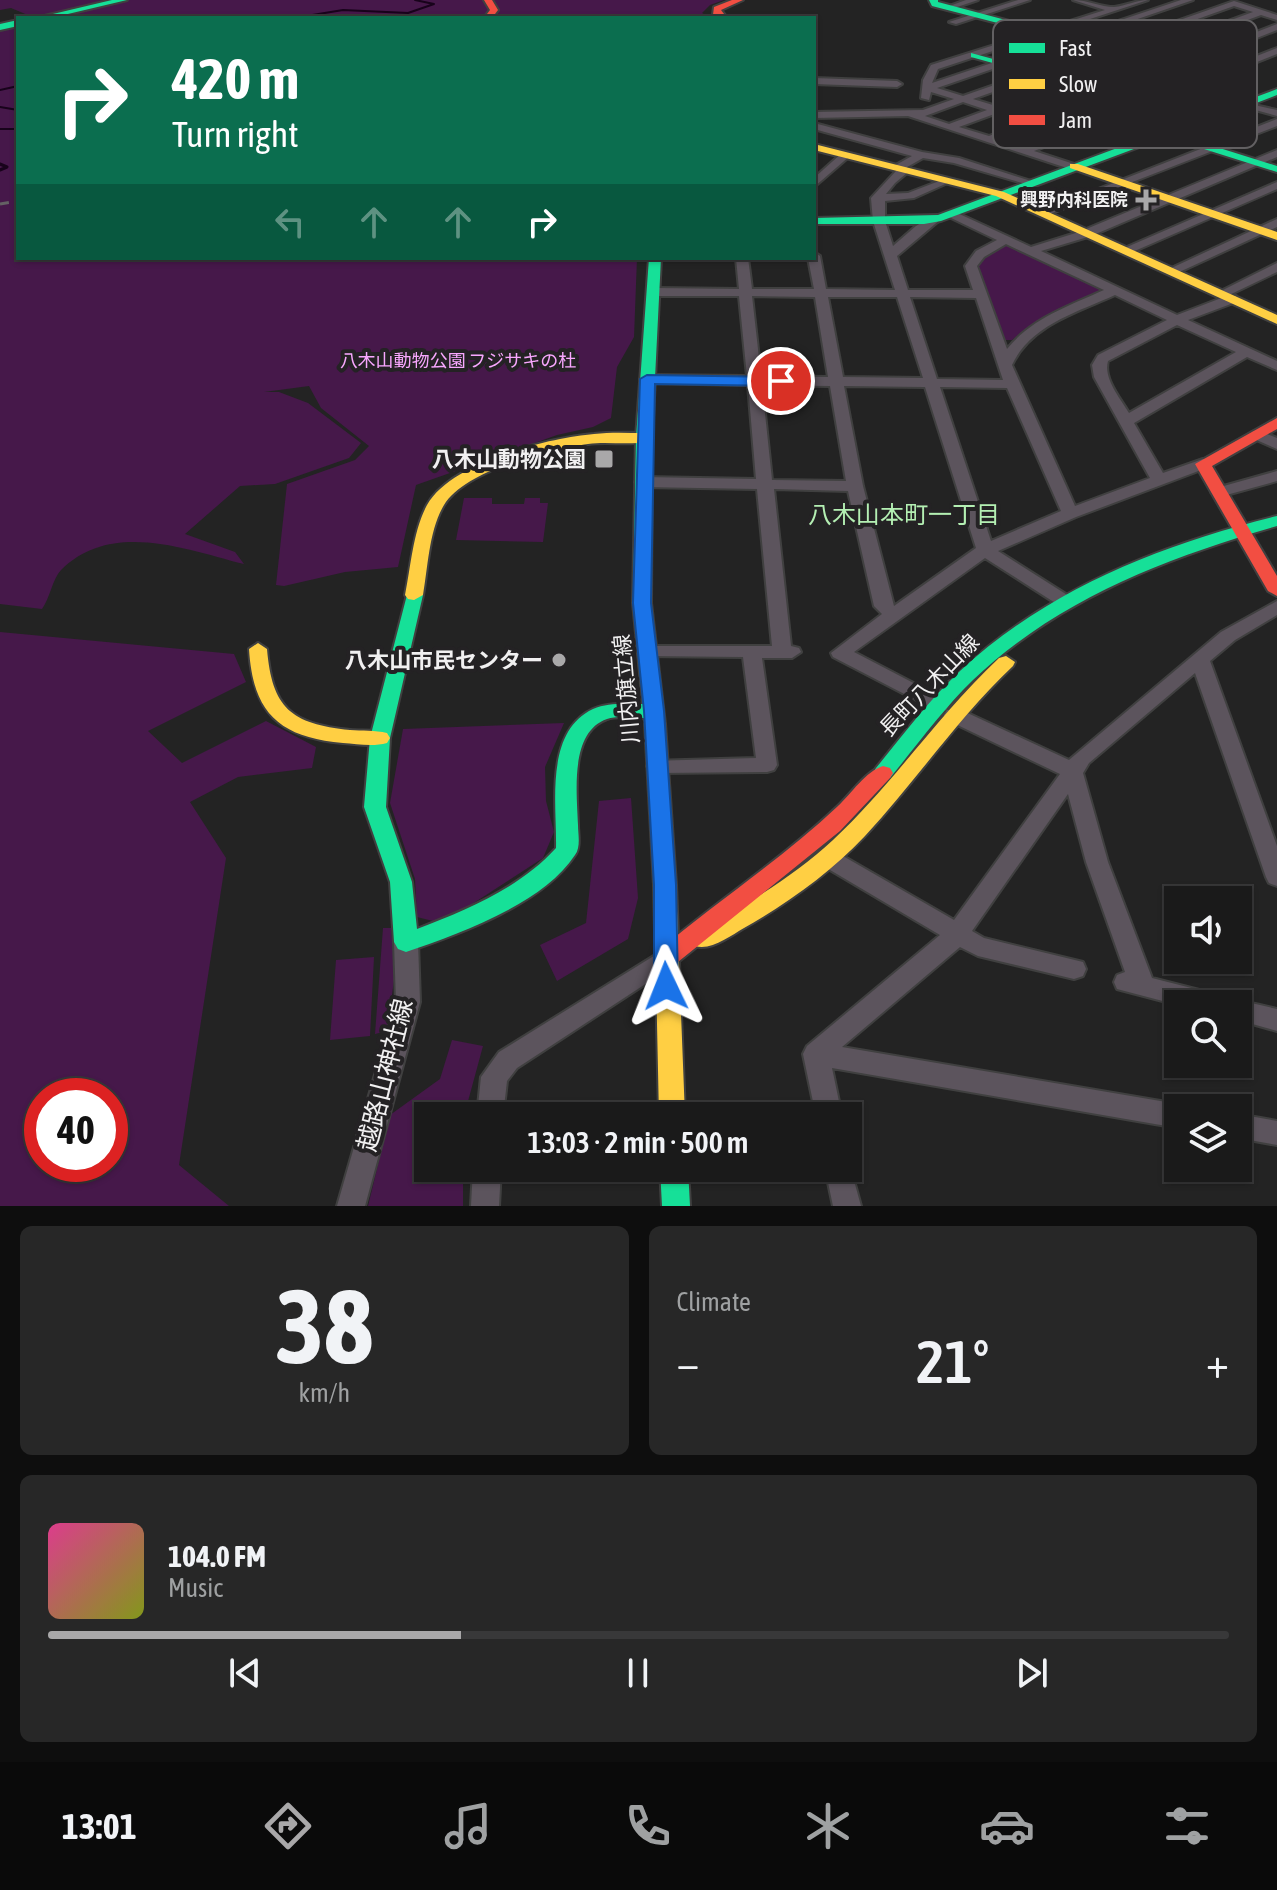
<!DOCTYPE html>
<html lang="en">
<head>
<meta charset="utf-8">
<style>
	:root { --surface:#1a1a1a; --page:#272727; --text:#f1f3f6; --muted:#9fa1a2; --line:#383839; --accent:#a9a8a9 }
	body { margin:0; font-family:"Asap Condensed","Noto Sans JP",sans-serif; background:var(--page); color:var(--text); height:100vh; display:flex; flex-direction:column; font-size:30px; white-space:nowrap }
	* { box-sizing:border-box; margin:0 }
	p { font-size:26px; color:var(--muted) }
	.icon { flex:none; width:44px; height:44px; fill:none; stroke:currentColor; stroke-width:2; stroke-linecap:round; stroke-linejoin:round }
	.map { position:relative; height:1206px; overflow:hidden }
	.sheet { display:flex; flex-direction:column; gap:20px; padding:20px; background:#0e0e0e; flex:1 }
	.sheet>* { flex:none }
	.banner { position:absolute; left:16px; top:16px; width:800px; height:244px; border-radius:0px; box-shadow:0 2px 6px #0004,0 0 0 2px var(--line); background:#0b6e4f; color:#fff; overflow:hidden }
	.tools { position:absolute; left:1164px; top:886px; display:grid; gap:16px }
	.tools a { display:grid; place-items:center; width:88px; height:88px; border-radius:0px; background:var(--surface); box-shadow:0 2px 6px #0004,0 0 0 2px var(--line); font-size:40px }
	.speed { position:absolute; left:24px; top:1078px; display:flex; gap:16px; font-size:40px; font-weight:700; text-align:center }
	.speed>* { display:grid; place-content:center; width:104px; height:104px; border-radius:50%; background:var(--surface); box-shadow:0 2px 6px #0004,0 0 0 2px var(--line); line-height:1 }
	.speed .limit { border:12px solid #d22; background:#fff; color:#111 }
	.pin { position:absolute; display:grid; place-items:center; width:68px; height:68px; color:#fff; margin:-34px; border:4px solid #fff; border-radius:50%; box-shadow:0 2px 8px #0007 }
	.me { position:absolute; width:88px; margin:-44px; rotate:358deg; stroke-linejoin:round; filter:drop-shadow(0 0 6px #0008) }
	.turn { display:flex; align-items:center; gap:28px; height:168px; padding:0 24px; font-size:36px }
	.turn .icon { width:104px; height:104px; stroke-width:2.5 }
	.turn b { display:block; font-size:56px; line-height:68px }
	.lanes { display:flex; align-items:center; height:76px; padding:0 24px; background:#0003; justify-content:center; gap:40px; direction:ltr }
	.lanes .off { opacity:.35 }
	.big { font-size:60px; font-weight:600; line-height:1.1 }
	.sheet .tile { flex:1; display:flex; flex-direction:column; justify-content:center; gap:12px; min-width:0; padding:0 28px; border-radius:12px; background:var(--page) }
	.sheet .dial { align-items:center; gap:0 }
	.dial b { font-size:104px; line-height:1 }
	.song { display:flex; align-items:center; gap:24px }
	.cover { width:96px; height:96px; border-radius:12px; background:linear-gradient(135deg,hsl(330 70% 55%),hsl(70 70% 35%)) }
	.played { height:8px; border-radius:4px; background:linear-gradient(90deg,var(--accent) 35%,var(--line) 35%) }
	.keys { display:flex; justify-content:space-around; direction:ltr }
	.heat { display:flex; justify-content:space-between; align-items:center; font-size:44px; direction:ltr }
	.sheet .tiles { flex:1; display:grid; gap:20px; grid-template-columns:1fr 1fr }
	.tile:last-child { grid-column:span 2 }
	.trip { position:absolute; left:414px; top:1102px; width:448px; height:80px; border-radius:0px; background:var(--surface); box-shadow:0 2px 6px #0004,0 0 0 2px var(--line); font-weight:600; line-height:80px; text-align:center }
	.tab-bar { display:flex; height:128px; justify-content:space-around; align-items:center; background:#0a0a0a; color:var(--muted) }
	.tab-bar .icon { width:56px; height:56px }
	.tab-bar .current { color:var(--accent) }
	.tab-bar b { font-size:36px; color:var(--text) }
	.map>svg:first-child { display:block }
	.green { fill:#46184a; fill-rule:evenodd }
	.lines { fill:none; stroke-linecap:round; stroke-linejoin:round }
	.stream-far1 { stroke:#18031b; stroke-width:2 }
	.stream { stroke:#18031b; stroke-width:3 }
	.street-casing { stroke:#404040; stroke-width:4 }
	.fast-casing { stroke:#404040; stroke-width:4 }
	.slow-casing { stroke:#404040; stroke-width:4 }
	.jam-casing { stroke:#404040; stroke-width:4 }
	.street { fill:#5c545d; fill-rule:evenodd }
	.fast { fill:#16e098; fill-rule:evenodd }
	.slow { fill:#ffcf43; fill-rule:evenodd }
	.jam { fill:#f24e42; fill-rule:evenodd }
	.rail { stroke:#646164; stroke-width:3; stroke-dasharray:9 9; stroke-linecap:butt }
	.route { fill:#1a73e8; stroke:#114b97; stroke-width:2 }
	.poi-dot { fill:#a9a8a9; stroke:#242224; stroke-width:3 }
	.labels { text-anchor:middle; stroke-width:8; stroke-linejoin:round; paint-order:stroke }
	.far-poi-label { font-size:18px; font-weight:bold; fill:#f1f0f1; stroke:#242224; text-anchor:end }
	.far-park-label { font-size:18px; fill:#f8a7fe; stroke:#242224 }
	.poi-label { font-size:22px; font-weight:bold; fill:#f1f0f1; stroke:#242224; text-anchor:end }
	.street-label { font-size:22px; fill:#f1f0f1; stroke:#242224 }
	.neighbourhood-label { font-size:24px; fill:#b4efb3; stroke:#242224 }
	.near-street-label { font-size:26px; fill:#f1f0f1; stroke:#242224 }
	.key { fill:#242224; stroke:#626062; stroke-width:2 }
	.key-label { font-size:22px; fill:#f1f0f1 }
</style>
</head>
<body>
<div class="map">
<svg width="1277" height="1206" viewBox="0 0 1277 1206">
	<rect width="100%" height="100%" fill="#232323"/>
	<path class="green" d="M 0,0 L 724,0 L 710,5 L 702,13 L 711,18 L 35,18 L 11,8 L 0,10 Z
		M 18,24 L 18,258 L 637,258 L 634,337 L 617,367 L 611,418 L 593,427 L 557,435 L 416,485 L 398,567 L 345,572 L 284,586 L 276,585 L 287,484 L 355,460 L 369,446 L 321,408 L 309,386 L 264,392 L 279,392 L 308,403 L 361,443 L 349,458 L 275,484 L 240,486 L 185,534 L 235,552 L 244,564 C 185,549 111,520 61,570 C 52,580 50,598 42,609 L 0,604 L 0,29 Z
		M 1002,243 L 1008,243 L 1107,290 L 1023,331 L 1012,340 L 1002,340 L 975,273 L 978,258 Z
		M 464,498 L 492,498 L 492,504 L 524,504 L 525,498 L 540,498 L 540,503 L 548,503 L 543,542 L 456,540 Z
		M 0,632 L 234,654 L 246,682 L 148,731 L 182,763 L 266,721 L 316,747 L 312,768 L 238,777 L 190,802 L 226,858 L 179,1165 L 229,1206 L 0,1206 ZM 42,1096 L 110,1096 L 110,1164 L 42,1164 Z
		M 564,723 L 545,767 L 546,801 L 554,832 L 543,858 L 452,917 L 433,921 L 417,917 L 415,879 L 390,803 L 403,729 Z
		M 631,798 L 638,898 L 628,939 L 557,981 L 540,945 L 586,923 L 599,801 Z
		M 383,928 L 391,928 L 395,973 L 387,1031 L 375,1034 Z
		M 374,957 L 370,1036 L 330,1040 L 336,960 Z
		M 452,1040 L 483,1046 L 464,1116 L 428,1116 L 428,1168 L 463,1168 L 463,1206 L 368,1206 L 390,1115 L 440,1079 Z"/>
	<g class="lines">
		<path class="stream-far1" d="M 294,18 L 343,10 L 408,13 L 434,4 L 415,0
			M 0,90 L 18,86
			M 0,107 L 18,110
			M 0,129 L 18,129"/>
		<path class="stream" d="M 0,164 L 7,167 L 0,170"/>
		<g class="street-casing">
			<path id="street" d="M 966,0 L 978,0 L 948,10 L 944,8 Z
				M 1018,0 L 1030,0 L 956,24 L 949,22 Z
				M 1073,0 C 1087,0 1101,7 1114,7 C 1126,6 1136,0 1148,0 L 938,69 L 932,83 L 1181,0 L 1193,0 L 937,88 L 963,96 L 1234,1 L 1277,15 L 1277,20 L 1261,15 L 1006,109 L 1036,118 L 1277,24 L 1277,30 L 1046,121 L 1071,129 L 1277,48 L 1277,54 L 1081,132 L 1126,146 L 1126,150 L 1072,136 L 1034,151 L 1077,165 L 1078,167 L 1073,170 L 908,116 L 814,118 L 814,112 L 923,110 L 954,99 L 931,92 L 929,100 L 921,98 L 923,80 L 931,65 L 1105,10 ZM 1234,6 L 1253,12 L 996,106 L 973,99 ZM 963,102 L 987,110 L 949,124 L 925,116 ZM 997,113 L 1026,122 L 989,136 L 959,127 ZM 1036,125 L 1061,133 L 1023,148 L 999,140 Z
				M 814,78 L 897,81 L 902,84 L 897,87 L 814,84 Z
				M 1241,102 L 1277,110 L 1277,116 L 1241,106 Z
				M 1277,119 L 1277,126 L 1047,215 L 1037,213 Z
				M 814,123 L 922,152 L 959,158 L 1034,182 L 1029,185 L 954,163 L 923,158 L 907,167 L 908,172 L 895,183 L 886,194 L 908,193 L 947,178 L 952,181 L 914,198 L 885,201 L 885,221 L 893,246 L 916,226 L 931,217 L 941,219 L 897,256 L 908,290 L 973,290 L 965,266 L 976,251 L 997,240 L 947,216 L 947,212 L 955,212 L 1031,247 L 1079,232 L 1277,150 L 1277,157 L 1091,236 L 1041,251 L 1177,315 L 1224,297 L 1215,294 L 1277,263 L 1277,272 L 1227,296 L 1236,296 L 1236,302 L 1188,320 L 1277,361 L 1277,370 L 1247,357 L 1134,423 L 1163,473 L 1203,459 L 1209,461 L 1211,464 L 1209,467 L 1076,517 L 998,551 L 1072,598 L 1075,602 L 1072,606 L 1060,606 L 985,558 L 854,652 L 946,700 L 949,705 L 946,710 L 939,712 L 833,657 L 831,653 L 882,614 L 874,606 L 848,491 L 774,489 L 791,646 L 799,648 L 801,652 L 792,658 L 762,658 L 777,765 L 774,770 L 767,772 L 657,773 L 650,771 L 647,766 L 650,761 L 756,758 L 743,657 L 646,656 L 637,650 L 639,646 L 772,646 L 757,489 L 643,487 L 635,482 L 643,477 L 756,479 L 748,385 L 647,383 L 640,379 L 647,375 L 747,376 L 739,296 L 655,296 L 649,292 L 655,288 L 739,289 L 736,258 L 748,258 L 752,289 L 814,289 L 808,258 L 814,258 L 814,252 L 820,256 L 826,289 L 895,290 L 873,221 L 871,198 L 896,171 L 894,166 L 912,156 L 814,129 ZM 1006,244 L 1104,290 C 1069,306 1032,318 1007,349 L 977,266 L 984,257 ZM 1115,295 L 1167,320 L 1098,355 L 1092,365 L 1094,377 L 1150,478 L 1075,506 L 1012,365 C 1030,325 1078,312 1115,295 ZM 752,296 L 815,297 L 828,377 L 761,376 ZM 828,297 L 897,297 L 923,378 L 843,377 ZM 910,297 L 976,298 L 1003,380 L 937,379 ZM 1177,325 L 1236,352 L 1129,413 C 1120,398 1103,378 1108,361 ZM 762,385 L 830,386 L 846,481 L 772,480 ZM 844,386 L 925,387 L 976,548 L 894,606 L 863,486 ZM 940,387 L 1007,388 L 1061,511 L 991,541 Z
				M 842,153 L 851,155 L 814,187 L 814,178 Z
				M 1277,182 L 1277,189 L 1130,253 L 1120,250 Z
				M 1277,219 L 1277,227 L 1175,274 L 1165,271 Z
				M 1257,430 L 1277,438 L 1277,449 L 1252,438 L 1252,432 Z
				M 1277,471 L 1277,481 L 1219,497 L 1211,492 L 1213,489 Z
				M 1277,601 L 1277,615 L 1235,640 L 1210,661 L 1277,846 L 1277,886 L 1269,883 L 1266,877 L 1195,673 L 1089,763 L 1083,773 L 1108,862 L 1152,978 L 1215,994 L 1224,997 L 1227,1004 L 1178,1005 L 1117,989 L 1114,982 L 1117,975 L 1125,972 L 1086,862 L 1068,794 L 972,931 L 984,938 L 1083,962 L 1086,969 L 1083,976 L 1074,979 L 978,956 L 960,947 L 842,1047 L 1178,1104 L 1188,1108 L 1178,1108 L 1178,1128 L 832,1068 L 842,1116 L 816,1116 L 803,1054 L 807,1046 L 940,935 L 820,864 L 817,858 L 820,852 L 828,850 L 836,852 L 954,920 L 1060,774 L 947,720 L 944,715 L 947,710 L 961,710 L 1069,760 L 1221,632 Z
				M 406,932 L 414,935 L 418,942 L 420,1002 L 365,1206 L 337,1206 L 396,1002 L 394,942 L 398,935 Z
				M 665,949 L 673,952 L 677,959 L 673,966 L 517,1068 L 507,1081 L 503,1116 L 477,1116 L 481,1077 L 499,1052 Z
				M 1238,1000 L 1277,1009 L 1277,1031 L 1238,1020 L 1238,1004 L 1229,1004 Z
				M 1238,1114 L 1277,1121 L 1277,1145 L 1238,1138 Z
				M 848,1159 L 861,1206 L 833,1206 L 825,1168 L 848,1168 Z
				M 473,1168 L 501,1168 L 499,1206 L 471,1206 Z"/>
		</g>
		<g class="fast-casing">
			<path id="fast" d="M 112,0 L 127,0 L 51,18 L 36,18 Z
				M 929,0 L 938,0 L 938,2 L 1183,67 L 1178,70 L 932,6 Z
				M 18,20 L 18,26 L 0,30 L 0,24 Z
				M 971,53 L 1205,116 L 1277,89 L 1277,95 L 1175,134 L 1277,166 L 1277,172 L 1166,137 L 941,221 L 924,224 L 814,224 L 814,218 L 938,215 L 1195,119 L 971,57 Z
				M 649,258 L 661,258 L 652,438 L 651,603 L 665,724 L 662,729 L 648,729 L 644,718 C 633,718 618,715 607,719 C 569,732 577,794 578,825 C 578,834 581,847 575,855 C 543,904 459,934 406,952 L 398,949 L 394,942 L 390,882 L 364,807 L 370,738 L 408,591 L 414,590 L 423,595 L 390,738 L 386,807 L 412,882 L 417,929 C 466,910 520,888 556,848 C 557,805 544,732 593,709 C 609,702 627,704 643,704 L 633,603 L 636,438 Z
				M 1277,516 L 1277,526 C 1166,558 1058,599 973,680 C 943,709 917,745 890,778 L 876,778 L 873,773 L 876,768 C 903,735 929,700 960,671 C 1048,589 1163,544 1277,516 Z
				M 660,1168 L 688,1168 L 690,1206 L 662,1206 Z"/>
		</g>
		<g class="slow-casing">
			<path id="slow" d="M 814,144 L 1004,192 L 1277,315 L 1277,324 L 996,196 L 814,150 Z
				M 1070,164 L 1078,164 L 1277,232 L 1277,240 L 1070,168 Z
				M 644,433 L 649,435 L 649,441 C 630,446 608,441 588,444 C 549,449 465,470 444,505 C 429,530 428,567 423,595 L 414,600 L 408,599 L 405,595 C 411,566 413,531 427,505 C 451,462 548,438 594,434 C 611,432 627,433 644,433 Z
				M 258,643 L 267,649 C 272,708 291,724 350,730 C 362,731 375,730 387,733 L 390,738 L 387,743 C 373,747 357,744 343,743 C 279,737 253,713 249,649 Z
				M 1006,656 L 1015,662 L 1013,666 C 958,718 916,781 865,836 C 830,873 788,903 744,928 C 730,936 711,951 695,946 L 691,939 L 695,932 C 744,906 792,878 833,840 C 893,784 939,714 999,658 Z
				M 655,717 L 662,719 L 665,724 L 676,885 L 685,1116 L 659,1116 L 654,885 L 645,724 L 648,719 Z"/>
		</g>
		<g class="jam-casing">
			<path id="jam" d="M 484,0 L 492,0 L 498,10 L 492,18 L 484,18 L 490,10 Z
				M 732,0 L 743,0 L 721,10 L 727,18 L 713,15 L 714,7 Z
				M 1277,418 L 1277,429 L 1212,466 L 1277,576 L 1277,596 L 1268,591 L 1195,464 Z
				M 883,766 L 890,768 L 893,773 L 890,778 L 840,831 L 673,966 L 665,969 L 657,966 L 653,959 L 657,952 C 716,902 782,859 838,806 C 851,794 866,771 883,766 Z"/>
		</g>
		<use href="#street" class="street"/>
		<use href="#fast" class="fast"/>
		<use href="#slow" class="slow"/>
		<use href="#jam" class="jam"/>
		<path class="rail" d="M 0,204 L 18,201"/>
	</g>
	<path class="route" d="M 647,375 L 781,377 L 788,381 L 781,386 L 655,384 L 651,603 L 664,711 L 676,885 L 678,986 L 675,993 L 666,996 L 657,993 L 654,986 L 654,885 L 644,711 L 633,603 L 640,379 Z"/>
	<g class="poi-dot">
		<path d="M1142 188h8v8h8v8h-8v8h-8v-8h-8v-8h8z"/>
		<rect x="594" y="449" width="20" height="20" rx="4"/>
		<circle cx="559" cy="660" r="8"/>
	</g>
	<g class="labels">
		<g class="far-poi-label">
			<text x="1128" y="206">興野内科医院</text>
		</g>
		<g class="far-park-label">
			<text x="458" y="367">八木山動物公園 フジサキの杜</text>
		</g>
		<g class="poi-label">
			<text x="586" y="467">八木山動物公園</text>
			<text x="543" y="668">八木山市民センター</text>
		</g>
		<g class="street-label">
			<text transform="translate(929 685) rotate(-46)" y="8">長町八木山線</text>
			<text transform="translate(626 689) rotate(-95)" y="8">川内旗立線</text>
		</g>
		<g class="neighbourhood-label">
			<text x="904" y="523">八木山本町一丁目</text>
		</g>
		<g class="near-street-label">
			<text transform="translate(385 1075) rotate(-76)" y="9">越路山神社線</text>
		</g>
	</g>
	<rect x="993" y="20" width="264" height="128" rx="12" class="key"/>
	<rect x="1009" y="43" width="36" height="10" fill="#16e098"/>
	<rect x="1009" y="79" width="36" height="10" fill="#ffcf43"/>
	<rect x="1009" y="115" width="36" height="10" fill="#f24e42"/>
	<g class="key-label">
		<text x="1059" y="56">Fast</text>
		<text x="1059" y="92">Slow</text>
		<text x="1059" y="128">Jam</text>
	</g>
</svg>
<div class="tools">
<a><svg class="icon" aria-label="sound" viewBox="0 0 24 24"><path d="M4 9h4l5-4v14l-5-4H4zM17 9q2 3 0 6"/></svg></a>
<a><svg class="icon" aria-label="search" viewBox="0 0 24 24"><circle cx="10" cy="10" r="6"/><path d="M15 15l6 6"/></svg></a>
<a><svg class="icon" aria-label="layers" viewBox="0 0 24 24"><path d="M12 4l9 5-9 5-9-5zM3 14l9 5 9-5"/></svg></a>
</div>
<div class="speed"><div class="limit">40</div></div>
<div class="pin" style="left:781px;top:381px;background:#d93025"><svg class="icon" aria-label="arrive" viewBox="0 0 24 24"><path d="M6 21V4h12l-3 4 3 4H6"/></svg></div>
<svg class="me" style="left:666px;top:986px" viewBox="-20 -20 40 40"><path d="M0-17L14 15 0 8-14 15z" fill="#1a73e8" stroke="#fff" stroke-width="4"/></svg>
<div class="trip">13:03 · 2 min · 500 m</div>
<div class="banner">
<div class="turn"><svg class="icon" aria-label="right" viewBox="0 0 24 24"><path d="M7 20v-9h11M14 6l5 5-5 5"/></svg><div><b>420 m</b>Turn right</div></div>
<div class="lanes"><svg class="icon off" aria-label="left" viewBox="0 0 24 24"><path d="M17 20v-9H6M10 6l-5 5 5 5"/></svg><svg class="icon off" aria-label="ahead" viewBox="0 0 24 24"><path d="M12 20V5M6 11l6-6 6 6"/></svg><svg class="icon off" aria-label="ahead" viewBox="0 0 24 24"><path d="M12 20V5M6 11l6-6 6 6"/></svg><svg class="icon" aria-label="right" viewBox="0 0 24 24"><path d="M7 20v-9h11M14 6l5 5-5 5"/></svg></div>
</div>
</div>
<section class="sheet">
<div class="tiles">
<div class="tile dial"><b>38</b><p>km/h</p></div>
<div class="tile"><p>Climate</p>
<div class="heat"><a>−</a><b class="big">21°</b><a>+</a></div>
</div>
<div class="tile">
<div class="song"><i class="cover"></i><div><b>104.0 FM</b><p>Music</p></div></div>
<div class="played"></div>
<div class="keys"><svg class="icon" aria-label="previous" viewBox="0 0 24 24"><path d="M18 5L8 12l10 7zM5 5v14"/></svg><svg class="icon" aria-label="pause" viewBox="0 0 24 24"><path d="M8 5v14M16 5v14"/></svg><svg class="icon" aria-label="next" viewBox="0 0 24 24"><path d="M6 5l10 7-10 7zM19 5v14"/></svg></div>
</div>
</div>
</section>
<nav class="tab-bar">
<b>13:01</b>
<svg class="icon current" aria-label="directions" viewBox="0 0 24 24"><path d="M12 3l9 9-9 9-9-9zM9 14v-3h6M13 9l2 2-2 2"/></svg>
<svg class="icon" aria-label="music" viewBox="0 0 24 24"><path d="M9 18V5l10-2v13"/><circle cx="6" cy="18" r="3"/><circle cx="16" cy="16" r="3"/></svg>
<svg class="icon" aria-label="phone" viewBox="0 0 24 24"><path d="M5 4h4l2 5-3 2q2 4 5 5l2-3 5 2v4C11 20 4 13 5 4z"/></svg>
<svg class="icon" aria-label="climate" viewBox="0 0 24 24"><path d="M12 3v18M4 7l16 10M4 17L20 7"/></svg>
<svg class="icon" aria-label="car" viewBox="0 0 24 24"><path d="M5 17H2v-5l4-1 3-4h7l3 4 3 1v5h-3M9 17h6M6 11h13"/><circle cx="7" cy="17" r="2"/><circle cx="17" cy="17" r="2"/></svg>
<svg class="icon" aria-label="filters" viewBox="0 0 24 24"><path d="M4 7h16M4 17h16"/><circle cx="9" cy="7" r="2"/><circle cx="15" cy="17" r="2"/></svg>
</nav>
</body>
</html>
